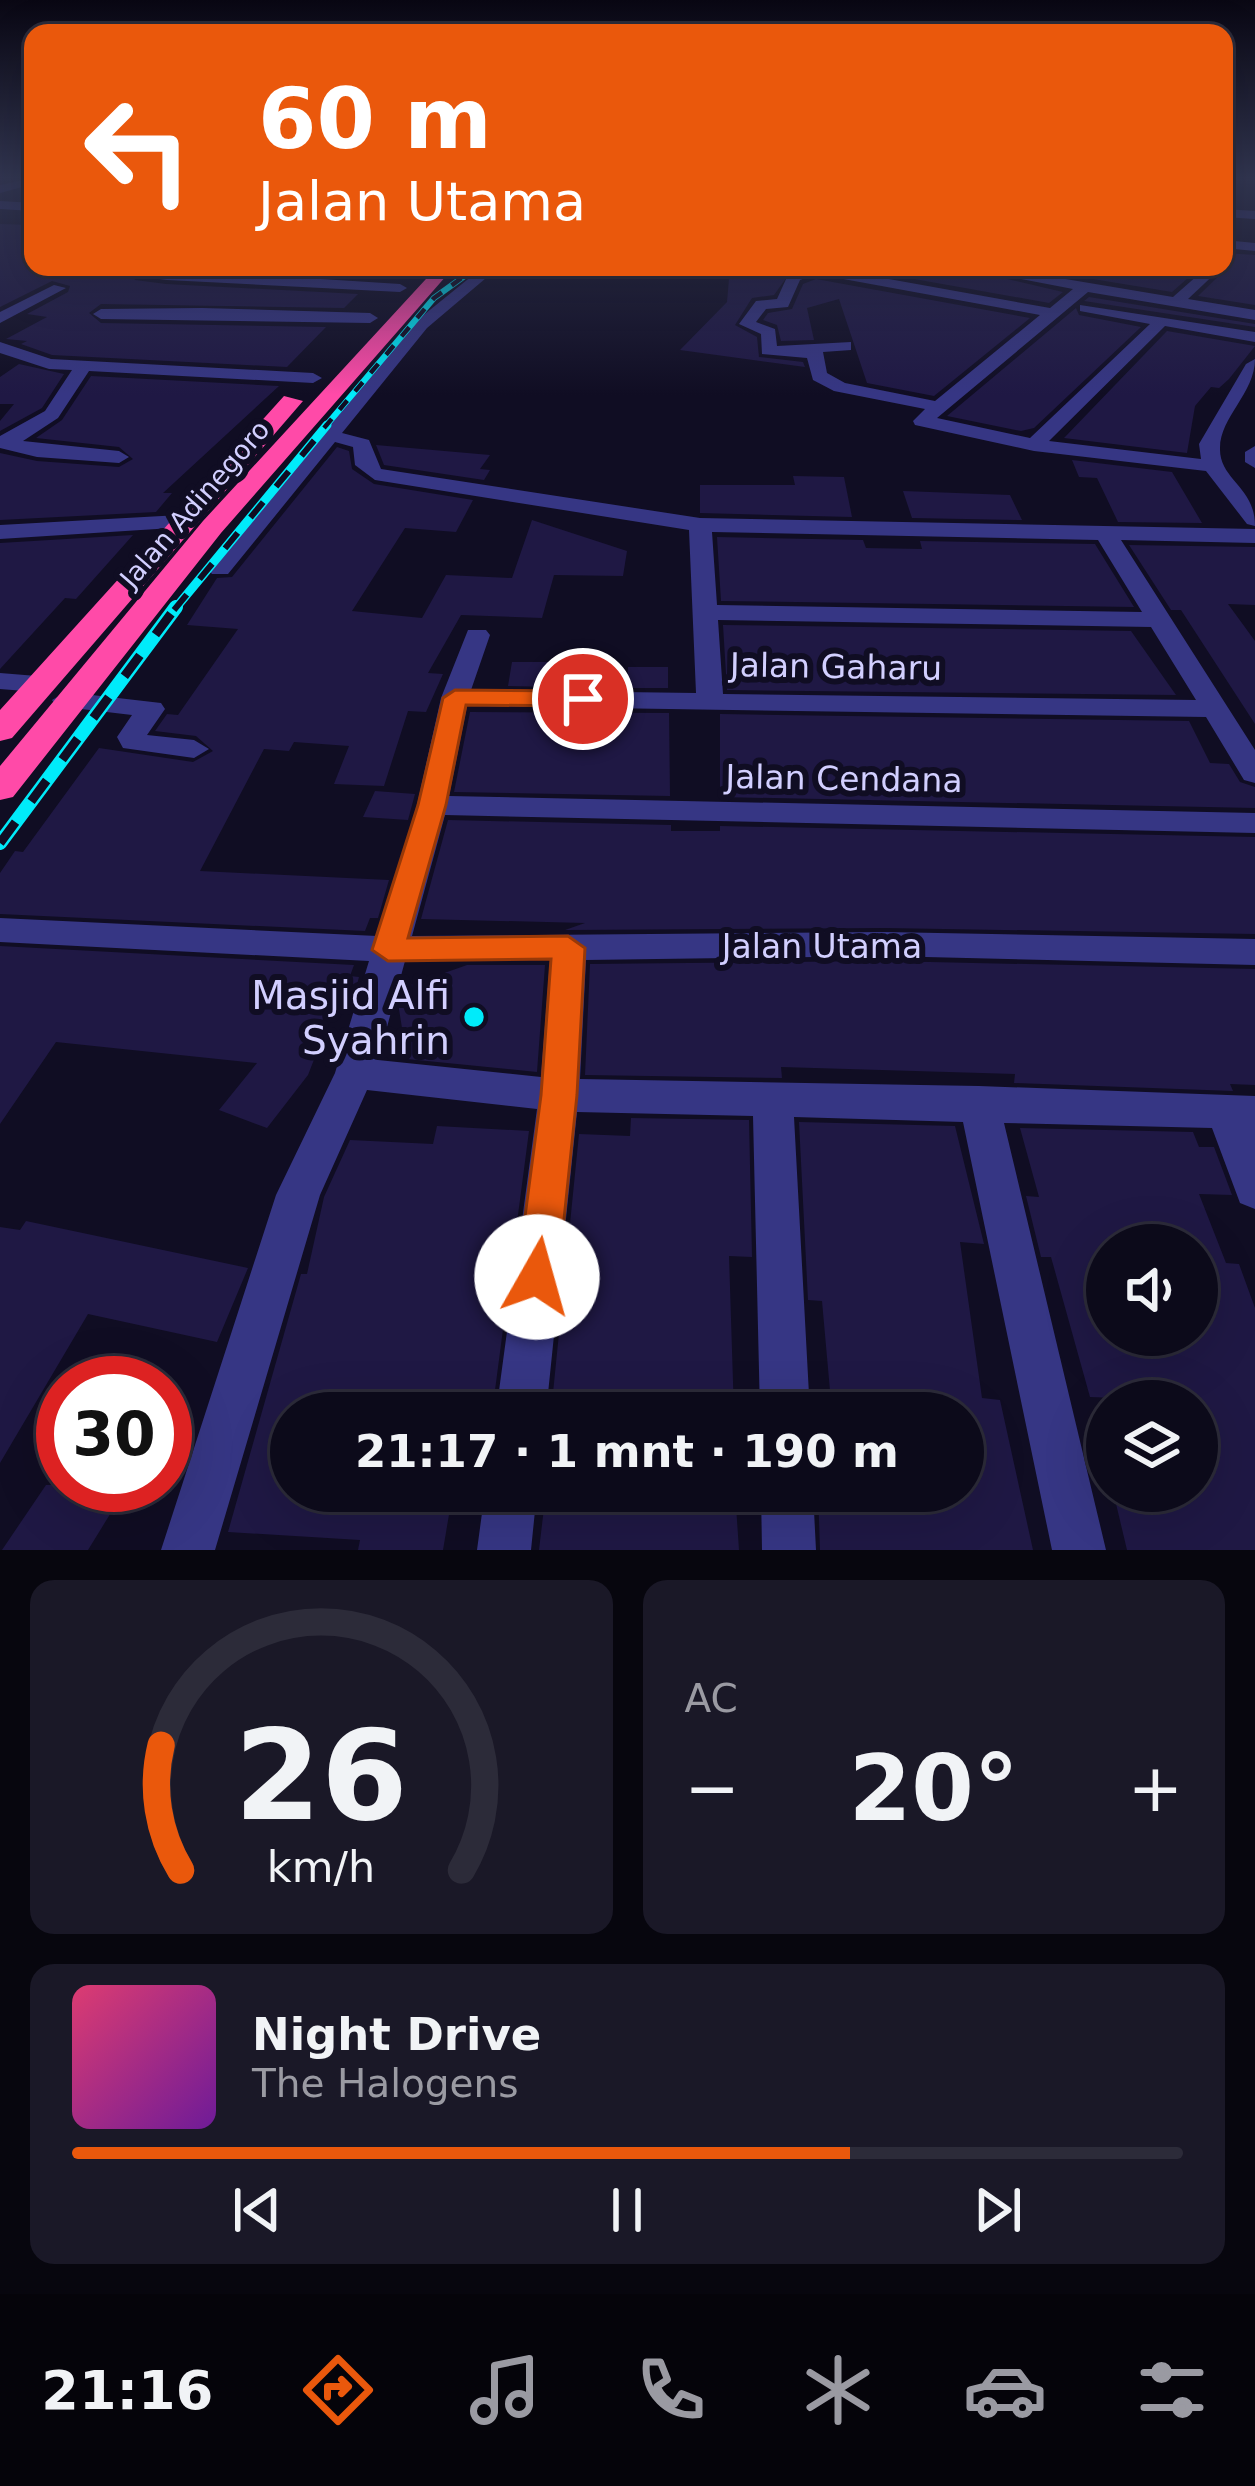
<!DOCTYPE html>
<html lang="id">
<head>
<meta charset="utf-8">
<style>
	:root { --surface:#0c0a1a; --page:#1a1827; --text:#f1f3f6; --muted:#9a9aa2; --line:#2c2b39; --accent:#ea580c }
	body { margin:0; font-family:"DejaVu Sans",sans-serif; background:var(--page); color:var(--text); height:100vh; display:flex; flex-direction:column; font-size:45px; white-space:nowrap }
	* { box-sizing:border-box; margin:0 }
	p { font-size:39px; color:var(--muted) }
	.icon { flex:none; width:66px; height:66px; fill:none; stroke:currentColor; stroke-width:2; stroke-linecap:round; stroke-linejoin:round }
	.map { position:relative; height:1550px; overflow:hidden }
	.details { display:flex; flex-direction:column; gap:30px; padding:30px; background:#07060e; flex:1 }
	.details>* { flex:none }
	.top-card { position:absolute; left:24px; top:24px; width:1209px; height:252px; border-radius:24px; box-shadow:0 12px 48px #0002,0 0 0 3px var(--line); background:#ea580c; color:#fff; overflow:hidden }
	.fabs { position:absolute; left:1086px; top:1224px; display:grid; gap:24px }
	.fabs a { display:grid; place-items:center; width:132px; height:132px; border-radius:50%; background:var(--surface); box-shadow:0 12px 48px #0002,0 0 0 3px var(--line); font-size:60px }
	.speed { position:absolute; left:36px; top:1356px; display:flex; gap:24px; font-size:60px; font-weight:700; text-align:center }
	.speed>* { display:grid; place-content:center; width:156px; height:156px; border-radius:50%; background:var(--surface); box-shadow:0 12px 48px #0002,0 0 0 3px var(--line); line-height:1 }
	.speed .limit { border:18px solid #d22; background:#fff; color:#111 }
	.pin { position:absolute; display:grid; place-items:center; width:102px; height:102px; color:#fff; margin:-51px; border:6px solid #fff; border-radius:50%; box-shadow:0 3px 12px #0007 }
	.me { position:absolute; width:132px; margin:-66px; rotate:7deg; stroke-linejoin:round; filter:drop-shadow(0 0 9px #0008) }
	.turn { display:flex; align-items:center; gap:42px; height:252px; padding:0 36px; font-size:54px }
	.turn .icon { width:156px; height:156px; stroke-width:2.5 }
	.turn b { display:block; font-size:84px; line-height:102px }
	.big { font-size:90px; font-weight:700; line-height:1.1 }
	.details .widget { flex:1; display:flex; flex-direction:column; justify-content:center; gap:18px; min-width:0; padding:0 42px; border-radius:24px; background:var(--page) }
	.details .dial { align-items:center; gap:0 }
	.dial svg { height:312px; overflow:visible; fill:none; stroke:var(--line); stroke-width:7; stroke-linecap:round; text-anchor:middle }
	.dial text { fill:var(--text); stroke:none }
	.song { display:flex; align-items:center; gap:36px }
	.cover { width:144px; height:144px; border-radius:18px; background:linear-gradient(135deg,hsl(340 70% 55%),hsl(280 70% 35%)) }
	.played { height:12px; border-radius:6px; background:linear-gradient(90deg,var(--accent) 70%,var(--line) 70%) }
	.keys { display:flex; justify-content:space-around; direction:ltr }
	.heat { display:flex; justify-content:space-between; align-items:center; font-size:66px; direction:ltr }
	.details .tiles { flex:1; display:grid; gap:30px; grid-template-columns:1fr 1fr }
	.widget:last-child { grid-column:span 2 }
	.trip { position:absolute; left:270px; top:1392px; width:714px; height:120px; border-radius:60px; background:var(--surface); box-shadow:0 12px 48px #0002,0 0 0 3px var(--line); font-weight:700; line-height:120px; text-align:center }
	.dock { display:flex; height:192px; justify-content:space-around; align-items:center; background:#05040a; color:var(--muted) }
	.dock .icon { width:84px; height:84px }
	.dock .active { color:var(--accent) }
	.dock b { font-size:54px; color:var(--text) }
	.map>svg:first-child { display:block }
	.building { fill:#1f1844; fill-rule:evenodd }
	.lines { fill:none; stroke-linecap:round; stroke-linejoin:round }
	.minor { fill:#363684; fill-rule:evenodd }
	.highway { fill:#ff4aa8; fill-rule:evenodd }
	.rail-far2-casing { stroke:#00ebfa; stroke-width:6 }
	.rail-far1-casing { stroke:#00ebfa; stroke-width:9 }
	.rail-casing { stroke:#00ebfa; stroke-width:14 }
	.rail-far2 { stroke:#100d23; stroke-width:4.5; stroke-dasharray:12; stroke-linecap:butt }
	.rail-far1 { stroke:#100d23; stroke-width:6; stroke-dasharray:20; stroke-linecap:butt }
	.rail { stroke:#100d23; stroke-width:9; stroke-dasharray:26; stroke-linecap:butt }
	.route { fill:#ea580c; stroke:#983908; stroke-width:3 }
	.poi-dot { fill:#00ebfa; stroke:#100d23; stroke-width:4.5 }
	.labels { text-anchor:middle; stroke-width:12; stroke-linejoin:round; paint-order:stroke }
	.far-street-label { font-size:27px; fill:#d2cfff; stroke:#100d23 }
	.street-label { font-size:33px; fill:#d2cfff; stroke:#100d23 }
	.near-poi-label { font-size:39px; fill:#d2cfff; stroke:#100d23; text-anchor:end }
</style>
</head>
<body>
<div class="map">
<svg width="1255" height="1550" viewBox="0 0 1255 1550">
	<rect width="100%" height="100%" fill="#100d23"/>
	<path class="building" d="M 0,224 L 33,225 L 33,267 L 128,267 L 135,280 L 166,284 L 358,294 L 344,308 L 101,304 L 89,313 L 101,323 L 326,327 L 287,367 L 52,355 L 21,344 L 27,341 L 6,339 L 47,317 L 27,314 L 68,292 L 70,286 L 52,281 L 0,307 Z
		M 1224,253 L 1255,255 L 1255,305 L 1198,296 L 1225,270 Z
		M 203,267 L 384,267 L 374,278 Z
		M 730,267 L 794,267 L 774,295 L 752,298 L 735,325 L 757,337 L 759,357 L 803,362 L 805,367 L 680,350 L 727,302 Z
		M 847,267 L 956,267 L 1063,292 L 1049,303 Z
		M 1020,267 L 1184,267 L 1198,269 L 1172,292 Z
		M 816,279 L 1030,318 L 934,396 L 867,383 L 839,299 L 807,308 L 814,340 L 781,341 L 777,325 L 763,320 L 768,313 L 792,309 L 803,284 Z
		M 1089,297 L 1255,324 L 1255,327 L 1084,301 Z
		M 1076,308 L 1079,315 L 1141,327 L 1034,428 L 1021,431 L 947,416 Z
		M 1167,331 L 1255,346 L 1229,379 L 1219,388 L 1211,387 L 1195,406 L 1187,453 L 1064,438 Z
		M 19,364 L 64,374 L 42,408 L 0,431 L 0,421 L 14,404 L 0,404 L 0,377 Z
		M 91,376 L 279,386 L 163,493 L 172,493 L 156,512 L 0,520 L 0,453 L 37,461 L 119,467 L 133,459 L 119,447 L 36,438 L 62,420 Z
		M 376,445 L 490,455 L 480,469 L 490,470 L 484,480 L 384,465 Z
		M 337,447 L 349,451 L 352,469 L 374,484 L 473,500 L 456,532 L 405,528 L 352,611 L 422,618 L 446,575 L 512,578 L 532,520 L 627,551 L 623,576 L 554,575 L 542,618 L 461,615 L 428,673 L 443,674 L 426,712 L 408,711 L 384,786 L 334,784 L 349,746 L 294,742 L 289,751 L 264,749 L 200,871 L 389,880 L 378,918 L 370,918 L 365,931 L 0,914 L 0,873 L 15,851 L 23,852 L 99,748 L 193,762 L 213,751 L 196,736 L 155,731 L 167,714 L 178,715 L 238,629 L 187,625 L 217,578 L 232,577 Z
		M 1072,460 L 1172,472 L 1202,523 L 1118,522 L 1097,478 L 1079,477 Z
		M 793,476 L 844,477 L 852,517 L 700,513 L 700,485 L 795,485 Z
		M 903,491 L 1010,495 L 1022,520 L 912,518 Z
		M 133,535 L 76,599 L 65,598 L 0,669 L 0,543 Z
		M 717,537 L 863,540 L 866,548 L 922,549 L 920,541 L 1095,544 L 1134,607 L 721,601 Z
		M 1129,545 L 1255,547 L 1255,605 L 1228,604 L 1255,641 L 1255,724 L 1181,610 L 1171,610 Z
		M 723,625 L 1131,631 L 1176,695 L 727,690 Z
		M 512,662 L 555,662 L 553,687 L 508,686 Z
		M 628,667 L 668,667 L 668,688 L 627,688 Z
		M 470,712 L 669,713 L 670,796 L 454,792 Z
		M 720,714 L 1189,721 L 1210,763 L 1229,764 L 1240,782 L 1255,787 L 1255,808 L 720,797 Z
		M 375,791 L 415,794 L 408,820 L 363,817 Z
		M 448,820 L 671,825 L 671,831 L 720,831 L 720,826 L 1255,837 L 1255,934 L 885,928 L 565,930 L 585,923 L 421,919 Z
		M 0,946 L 354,965 L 350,976 L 359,977 L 349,1013 L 333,1011 L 308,1075 L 267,1128 L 219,1110 L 257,1063 L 56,1042 L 0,1124 Z
		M 885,961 L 1255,969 L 1255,1085 L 1230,1084 L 1233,1091 L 1014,1083 L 1015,1074 L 781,1067 L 782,1078 L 585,1075 L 590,964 Z
		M 467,965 L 545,965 L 537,1072 L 407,1059 L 398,1003 L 402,988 Z
		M 631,1118 L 749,1120 L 752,1257 L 729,1256 L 734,1413 L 551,1413 L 579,1134 L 630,1136 Z
		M 799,1122 L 955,1126 L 984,1244 L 960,1242 L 982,1398 L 1000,1400 L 1033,1550 L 820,1550 L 818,1491 L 963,1491 L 963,1413 L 832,1413 L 822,1301 L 808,1300 Z
		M 437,1126 L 529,1131 L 492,1413 L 291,1413 L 291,1491 L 453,1491 L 443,1550 L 358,1550 L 360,1540 L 228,1532 L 301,1274 L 307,1274 L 324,1197 L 350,1140 L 433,1144 Z
		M 1020,1128 L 1193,1132 L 1199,1147 L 1214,1147 L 1232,1195 L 1199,1194 L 1226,1263 L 1239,1264 L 1255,1308 L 1255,1550 L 1127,1550 L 1113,1491 L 1197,1491 L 1197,1401 L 1090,1397 L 1051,1257 L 1041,1257 L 1026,1196 L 1039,1197 ZM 1107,1245 L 1197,1245 L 1197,1335 L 1107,1335 Z
		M 26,1221 L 248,1268 L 217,1342 L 88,1314 L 0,1463 L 0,1227 L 20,1230 Z
		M 46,1485 L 128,1485 L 88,1550 L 2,1550 Z
		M 546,1491 L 735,1491 L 739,1550 L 539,1550 Z"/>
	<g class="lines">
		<path class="minor" d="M 33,178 L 33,184 L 0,193 L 0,185 Z
			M 0,201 L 33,203 L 33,211 L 0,209 Z
			M 1224,209 L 1255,211 L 1255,219 L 1224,217 Z
			M 1224,240 L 1255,243 L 1255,251 L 1224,248 Z
			M 132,267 L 400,284 L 407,288 L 400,292 L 167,280 L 136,276 Z
			M 483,267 L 499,267 L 427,328 L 342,433 L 369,440 L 381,469 L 700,518 L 1255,529 L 1255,543 L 1121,540 L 1255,750 L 1255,783 L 1244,780 L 1206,717 L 467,706 L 449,796 L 1255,813 L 1255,833 L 445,815 L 412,936 L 885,932 L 1255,939 L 1255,965 L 885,956 L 586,960 L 580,1079 L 979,1086 L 1255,1096 L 1255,1209 L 1240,1203 L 1212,1128 L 1004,1123 L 1106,1550 L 1052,1550 L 963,1122 L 794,1117 L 810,1413 L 760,1413 L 753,1116 L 577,1112 L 546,1413 L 496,1413 L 537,1109 L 367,1090 L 320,1195 L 215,1550 L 161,1550 L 276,1195 L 335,1073 L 369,961 L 0,942 L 0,918 L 377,936 L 417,805 L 441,698 L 468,630 L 486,630 L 490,635 L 471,690 L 696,693 L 689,530 L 375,480 L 355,465 L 353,447 L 335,442 L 228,574 L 212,574 L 208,569 L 415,322 ZM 712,532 L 1098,540 L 1142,612 L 717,605 ZM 718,620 L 1151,627 L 1196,700 L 723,694 ZM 550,960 L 541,1077 L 378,1060 L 405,961 Z
			M 798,267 L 822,267 L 1050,308 L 1073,289 L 960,267 L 993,267 L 1173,297 L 1207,267 L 1222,267 L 1188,299 L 1255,310 L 1255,320 L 1088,292 L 937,418 L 1030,438 L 1150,324 L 1080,311 L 1080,305 L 1255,332 L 1255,342 L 1165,326 L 1049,441 L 1201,459 L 1199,444 L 1246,364 L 1255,359 C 1255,393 1220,417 1220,448 C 1219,480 1255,486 1255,526 L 1247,524 L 1206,471 L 1034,451 L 915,425 L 913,421 L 925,409 L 834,391 L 813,380 L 807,358 L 762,354 L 761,334 L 739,324 L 756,301 L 777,299 L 787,277 L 800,270 ZM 816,274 L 1040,315 L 935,401 L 845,383 L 827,373 L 823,352 L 851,350 L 851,342 L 777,346 L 775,329 L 756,322 L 766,309 L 788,307 L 800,280 Z
			M 54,285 L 66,288 L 0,323 L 0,312 Z
			M 202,308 L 370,313 L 378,318 L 370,323 L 101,319 L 93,314 L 101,309 Z
			M 0,342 L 51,359 L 313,373 L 322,378 L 313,383 L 89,371 L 58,418 L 23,441 L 119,451 L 129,457 L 119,463 L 37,457 L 0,448 L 0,436 L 45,411 L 72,370 L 49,369 L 0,353 Z
			M 1255,446 L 1255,468 L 1245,462 L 1245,452 Z
			M 180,515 L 188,517 L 188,527 L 0,539 L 0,525 Z
			M 0,673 L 37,676 L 51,684 L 37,692 L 0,689 Z
			M 66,692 L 161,703 L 165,709 L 147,735 L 194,740 L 209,749 L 194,758 L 123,748 L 117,737 L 132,715 L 56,706 L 52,700 Z
			M 485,1491 L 537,1491 L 531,1550 L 477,1550 Z
			M 761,1491 L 813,1491 L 816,1550 L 762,1550 Z"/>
		<path class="highway" d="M 437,267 L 454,267 L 221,533 L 13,797 L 0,800 L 0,766 L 203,521 Z
			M 284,396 L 303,401 L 12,738 L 0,741 L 0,710 Z"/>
		<g class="rail-far2-casing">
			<path id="rail-far2" d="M 324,428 L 434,298 L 477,267"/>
		</g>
		<g class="rail-far1-casing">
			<path id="rail-far1" d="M 174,610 L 327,425"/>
		</g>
		<g class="rail-casing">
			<path id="rail" d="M 0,843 L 176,607"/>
		</g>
		<use href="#rail-far2" class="rail-far2"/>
		<use href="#rail-far1" class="rail-far1"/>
		<use href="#rail" class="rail"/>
	</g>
	<linearGradient id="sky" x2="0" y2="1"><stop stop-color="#090713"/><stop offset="0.45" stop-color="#313550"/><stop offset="1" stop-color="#313550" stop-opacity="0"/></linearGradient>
	<rect width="1255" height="395" fill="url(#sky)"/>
	<path class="route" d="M 455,690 L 583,691 L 595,699 L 583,706 L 466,705 L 446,805 L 408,938 L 568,936 L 585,948 L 577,1095 L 558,1277 L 552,1290 L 537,1296 L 523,1290 L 517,1277 L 541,1095 L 551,959 L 388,961 L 372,950 L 418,805 L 443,698 Z"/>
	<circle class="poi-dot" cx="474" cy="1017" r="12"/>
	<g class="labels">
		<g class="far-street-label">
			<text transform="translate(195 504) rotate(-49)" y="9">Jalan Adinegoro</text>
		</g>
		<g class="street-label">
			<text transform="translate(836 666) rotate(1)" y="12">Jalan Gaharu</text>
			<text transform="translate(844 778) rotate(1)" y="12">Jalan Cendana</text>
			<text x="822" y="958">Jalan Utama</text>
		</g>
		<g class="near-poi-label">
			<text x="450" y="1009">Masjid Alfi<tspan x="450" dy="45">Syahrin</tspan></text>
		</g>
	</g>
</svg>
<div class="fabs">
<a><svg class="icon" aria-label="sound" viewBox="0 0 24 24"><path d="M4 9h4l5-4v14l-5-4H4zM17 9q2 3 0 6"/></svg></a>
<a><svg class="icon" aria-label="layers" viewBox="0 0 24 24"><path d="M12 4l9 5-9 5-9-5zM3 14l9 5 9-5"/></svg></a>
</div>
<div class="speed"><div class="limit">30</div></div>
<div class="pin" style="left:583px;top:699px;background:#d93025"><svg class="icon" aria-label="arrive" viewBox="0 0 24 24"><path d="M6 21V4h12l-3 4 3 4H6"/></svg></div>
<svg class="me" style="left:537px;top:1277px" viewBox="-20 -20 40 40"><circle r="19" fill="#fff"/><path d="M0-13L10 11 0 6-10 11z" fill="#ea580c"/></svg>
<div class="trip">21:17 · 1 mnt · 190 m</div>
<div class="top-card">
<div class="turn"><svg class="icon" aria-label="left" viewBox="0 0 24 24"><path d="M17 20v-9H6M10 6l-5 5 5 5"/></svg><div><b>60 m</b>Jalan Utama</div></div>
</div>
</div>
<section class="details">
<div class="tiles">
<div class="widget dial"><svg viewBox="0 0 100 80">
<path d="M14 69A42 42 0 1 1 86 69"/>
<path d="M14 69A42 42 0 0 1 9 37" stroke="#ea580c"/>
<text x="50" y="56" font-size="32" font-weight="700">26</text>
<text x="50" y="72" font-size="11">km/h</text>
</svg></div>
<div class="widget"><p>AC</p>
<div class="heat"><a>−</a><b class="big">20°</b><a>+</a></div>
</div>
<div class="widget">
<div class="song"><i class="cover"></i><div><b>Night Drive</b><p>The Halogens</p></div></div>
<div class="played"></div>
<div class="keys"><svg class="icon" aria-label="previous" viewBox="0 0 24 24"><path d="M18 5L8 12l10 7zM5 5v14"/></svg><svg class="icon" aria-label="pause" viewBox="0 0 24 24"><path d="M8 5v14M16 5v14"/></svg><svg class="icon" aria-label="next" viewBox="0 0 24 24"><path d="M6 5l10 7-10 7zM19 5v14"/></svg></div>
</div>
</div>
</section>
<nav class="dock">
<b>21:16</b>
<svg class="icon active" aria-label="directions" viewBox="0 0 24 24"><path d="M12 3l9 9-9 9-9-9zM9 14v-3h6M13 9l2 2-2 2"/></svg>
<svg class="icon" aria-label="music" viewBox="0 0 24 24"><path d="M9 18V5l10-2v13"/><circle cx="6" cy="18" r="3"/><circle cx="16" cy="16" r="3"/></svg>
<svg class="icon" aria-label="phone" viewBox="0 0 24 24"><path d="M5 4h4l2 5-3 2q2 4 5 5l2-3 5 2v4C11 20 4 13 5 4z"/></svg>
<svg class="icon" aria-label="climate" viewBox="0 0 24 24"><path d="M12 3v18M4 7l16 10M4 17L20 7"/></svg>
<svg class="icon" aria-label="car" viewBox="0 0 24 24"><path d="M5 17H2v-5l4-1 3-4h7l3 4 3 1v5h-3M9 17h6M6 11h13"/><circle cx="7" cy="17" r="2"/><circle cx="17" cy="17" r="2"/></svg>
<svg class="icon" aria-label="filters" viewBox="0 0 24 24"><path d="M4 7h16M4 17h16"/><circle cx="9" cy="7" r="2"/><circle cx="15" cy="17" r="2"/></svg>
</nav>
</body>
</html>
